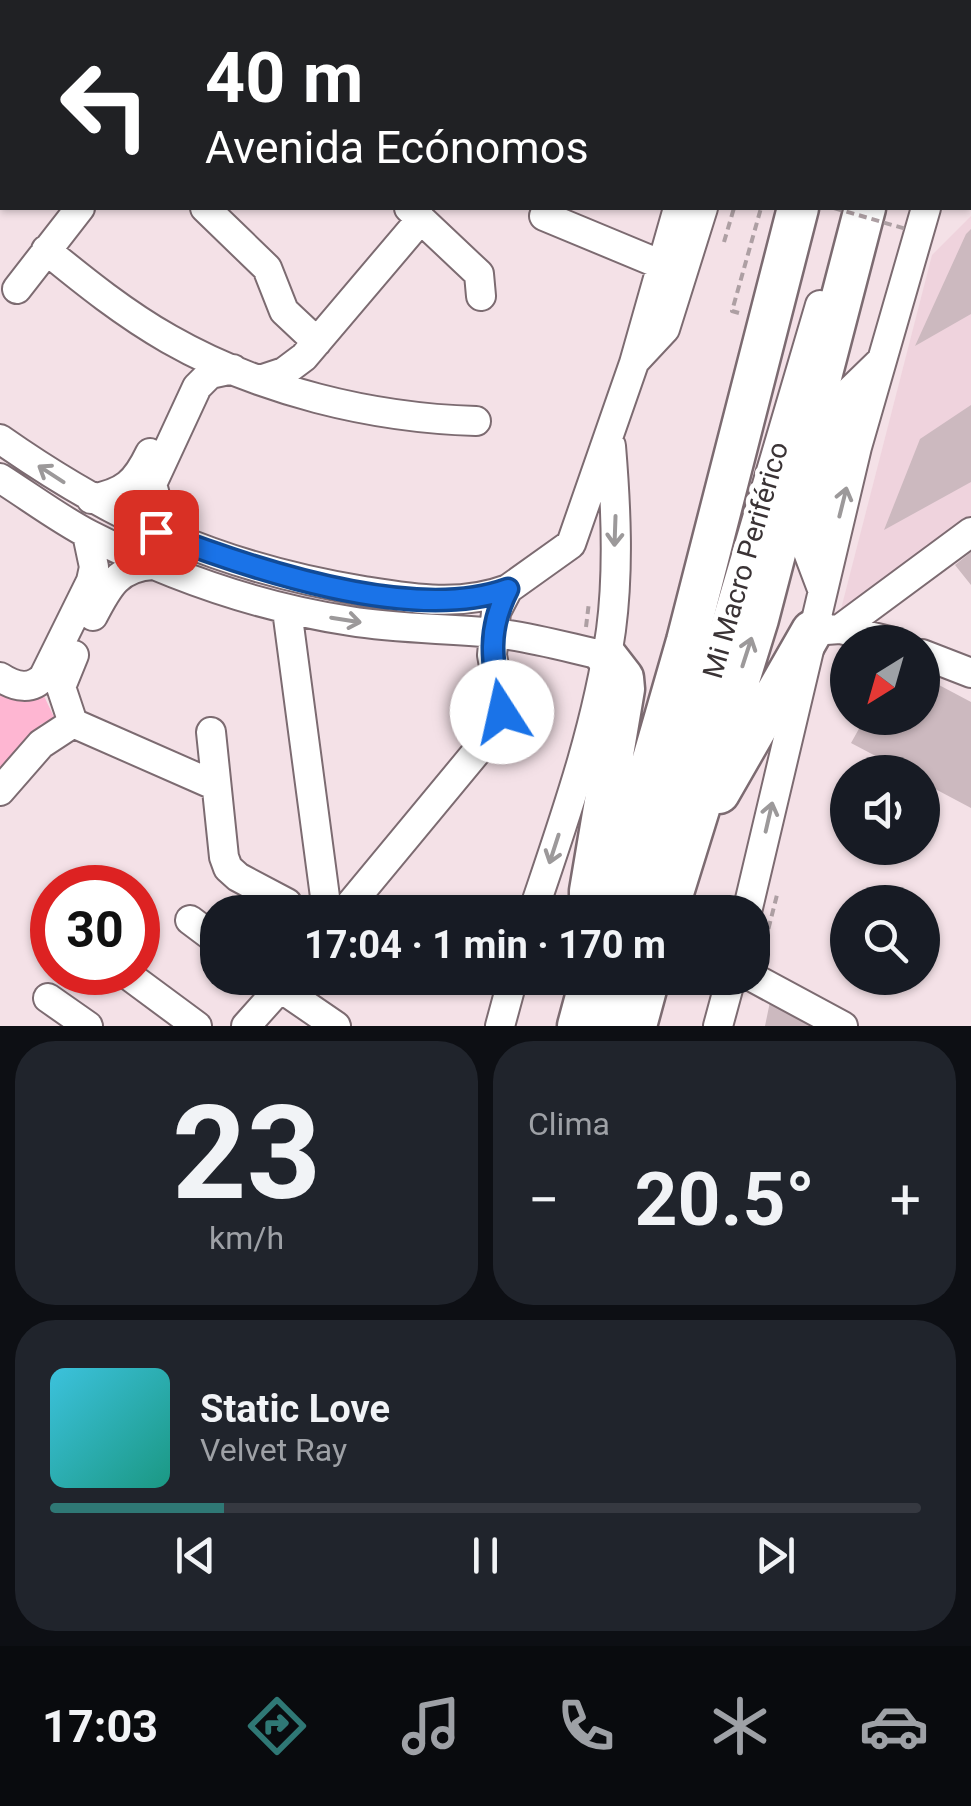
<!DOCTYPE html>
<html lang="es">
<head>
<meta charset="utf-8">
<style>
	:root { --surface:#171b24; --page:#20242c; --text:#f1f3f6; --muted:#9ea1a6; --line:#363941; --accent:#2f7875 }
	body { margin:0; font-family:Roboto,sans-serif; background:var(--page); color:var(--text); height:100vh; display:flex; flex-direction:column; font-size:38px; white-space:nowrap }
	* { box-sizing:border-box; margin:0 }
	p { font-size:32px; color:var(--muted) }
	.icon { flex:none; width:55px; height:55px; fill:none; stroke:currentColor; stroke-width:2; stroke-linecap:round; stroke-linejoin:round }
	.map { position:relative; height:1026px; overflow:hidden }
	.drawer { display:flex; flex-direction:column; gap:15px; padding:15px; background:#0d0f14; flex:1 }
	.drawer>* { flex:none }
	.guide { position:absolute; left:0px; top:0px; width:972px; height:210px; box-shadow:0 2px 8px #0004; background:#202124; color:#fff; overflow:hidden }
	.needle { width:65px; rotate:217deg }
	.fabs { position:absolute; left:830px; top:625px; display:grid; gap:20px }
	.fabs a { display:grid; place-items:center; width:110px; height:110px; border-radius:50%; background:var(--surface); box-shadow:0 2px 8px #0004; font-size:50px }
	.speed { position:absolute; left:30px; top:865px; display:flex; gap:20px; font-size:50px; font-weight:700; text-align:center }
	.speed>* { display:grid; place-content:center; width:130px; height:130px; border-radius:50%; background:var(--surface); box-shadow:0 2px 8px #0004; line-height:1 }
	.speed .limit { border:15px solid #d22; background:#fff; color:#111 }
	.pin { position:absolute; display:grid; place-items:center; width:85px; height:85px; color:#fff; margin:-42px; border-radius:20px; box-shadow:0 5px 15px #0006 }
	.me { position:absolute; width:110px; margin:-55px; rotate:350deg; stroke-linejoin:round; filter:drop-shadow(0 0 8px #0008) }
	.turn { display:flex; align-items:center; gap:35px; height:210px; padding:0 40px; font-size:45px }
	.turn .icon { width:130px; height:130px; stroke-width:2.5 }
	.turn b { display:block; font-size:70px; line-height:85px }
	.big { font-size:75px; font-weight:700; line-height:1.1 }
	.drawer .card { flex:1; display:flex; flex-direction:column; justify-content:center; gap:15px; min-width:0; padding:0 35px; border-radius:40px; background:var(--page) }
	.drawer .dial { align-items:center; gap:0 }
	.dial b { font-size:130px; line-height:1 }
	.song { display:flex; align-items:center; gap:30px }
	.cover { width:120px; height:120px; border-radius:15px; background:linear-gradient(135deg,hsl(190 70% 55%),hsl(170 70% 35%)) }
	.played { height:10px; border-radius:5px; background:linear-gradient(90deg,var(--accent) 20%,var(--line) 20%) }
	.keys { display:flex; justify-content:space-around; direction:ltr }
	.heat { display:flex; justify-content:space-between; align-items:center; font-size:55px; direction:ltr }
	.drawer .tiles { flex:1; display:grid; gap:15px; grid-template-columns:1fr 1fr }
	.card:last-child { grid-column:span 2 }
	.trip { position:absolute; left:200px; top:895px; width:570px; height:100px; border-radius:40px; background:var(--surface); box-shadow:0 2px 8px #0004; font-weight:700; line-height:100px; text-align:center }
	.tabs { display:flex; height:160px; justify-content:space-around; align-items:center; background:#090b0e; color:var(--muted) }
	.tabs .icon { width:70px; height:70px }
	.tabs .selected { color:var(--accent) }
	.tabs b { font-size:45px; color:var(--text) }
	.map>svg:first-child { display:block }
	.built { fill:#efd3dd }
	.green { fill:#feb6d2 }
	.building { fill:#ccb9bf }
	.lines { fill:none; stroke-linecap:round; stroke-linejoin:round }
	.minor-casing { stroke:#7c6b71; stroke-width:32 }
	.highway-casing { stroke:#7c6b71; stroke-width:45 }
	.path { stroke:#ad9fa3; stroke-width:4; stroke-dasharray:8 5; stroke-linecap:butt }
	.minor { stroke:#fff; stroke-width:28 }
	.highway { stroke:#fff; stroke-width:40 }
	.path-bridge { stroke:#ad9fa3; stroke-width:4; stroke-dasharray:8 5; stroke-linecap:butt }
	.oneway { stroke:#9c999a }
	.route-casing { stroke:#114b97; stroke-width:25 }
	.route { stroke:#1a73e8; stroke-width:18 }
	.labels { text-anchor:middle; stroke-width:9; stroke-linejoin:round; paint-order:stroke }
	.street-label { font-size:28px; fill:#3a3335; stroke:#fff }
</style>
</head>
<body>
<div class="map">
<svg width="971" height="1026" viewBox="0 0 971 1026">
	<rect width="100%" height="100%" fill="#f4e1e7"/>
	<path class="built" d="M 971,216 L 971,517 L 841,609 L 932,255 Z"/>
	<path class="green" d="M 0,682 L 43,694 L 55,719 L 41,724 L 0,783 Z"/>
	<path class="building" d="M 971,229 L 971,314 L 915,346 L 966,234 Z
		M 971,405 L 971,482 L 884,530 L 920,439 Z
		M 971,552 L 971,585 L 955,565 Z
		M 922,676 L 971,702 L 971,808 L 922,782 L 922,772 L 906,772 L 851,743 L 865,718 L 922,718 Z
		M 771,997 L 822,1026 L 765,1026 Z"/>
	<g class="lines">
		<g class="minor-casing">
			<path id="minor" d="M 191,0 L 194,2
				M 383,0 L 385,2
				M 64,2 L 66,0
				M 535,2 L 536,0
				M 737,2 L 738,0
				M 875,2 L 875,0
				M 0,18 L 2,21
				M 970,62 L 971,58
				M 0,75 L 2,72
				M 205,208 L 267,268 L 284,311 L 317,342
				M 409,208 L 479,274 L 481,296
				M 544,216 L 662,265
				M 46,250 C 85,282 125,314 169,339 C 260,391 372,418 476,421
				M 17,289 L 80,208
				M 637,359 L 665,329 L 703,208
				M 260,380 L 284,372 L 304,357 L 421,219
				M 0,439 C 117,521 222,568 364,591 C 414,599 460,607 508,589
				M 0,478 C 30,497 59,519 90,535 C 172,577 259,607 350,621 C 398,629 446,628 494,633 C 533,637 569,648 606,656
				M 91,499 C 125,493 136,482 150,453
				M 176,539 L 162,521 L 152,484 L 197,387 L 210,374 L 233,369
				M 822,589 L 808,552 L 834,440 L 847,394 L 881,361
				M 287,610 L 327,912
				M 93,616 C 108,587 118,567 153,565
				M 840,629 L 894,642
				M 812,631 L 840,629 L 971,532
				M 922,654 L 971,673
				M 0,677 C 15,687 32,691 44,676 L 91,581 L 94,567 L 87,534
				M 73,723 L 61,687 L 74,655
				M 73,723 L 214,785
				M 211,732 L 224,857 L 228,868 L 238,877 L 287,903
				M 0,791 L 41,744 L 73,723
				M 344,912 L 493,732 L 502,712 L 492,655 L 496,612 L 508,589 L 571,544 L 634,363 L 678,208
				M 533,912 C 564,820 597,728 611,630 C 619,570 616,506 611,446
				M 641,912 L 820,305
				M 747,912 L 857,447 L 926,208
				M 190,920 L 218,941
				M 124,972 L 197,1026
				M 752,977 L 843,1026
				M 266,978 L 336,1026
				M 48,998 L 88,1026
				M 246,1026 L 289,978
				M 500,1026 L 513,978
				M 609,1026 L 622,978
				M 718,1026 L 731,978"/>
		</g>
		<g class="highway-casing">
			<path id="highway" d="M 803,2 L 803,0
				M 851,2 L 852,0
				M 921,2 L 922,0
				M 970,17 L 971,15
				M 719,793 L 812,631
				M 590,912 L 590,891 L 624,689 L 623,678 L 606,656
				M 609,912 L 687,641 L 798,208
				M 667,912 L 758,619 L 865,208
				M 578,1026 L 591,978
				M 636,1026 L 649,978"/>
		</g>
		<path class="path" d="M 970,105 L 971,102
			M 970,144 L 971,141
			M 724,242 L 734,208
			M 739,313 L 732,311 L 761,208
			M 586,627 L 589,602
			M 762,954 L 778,891"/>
		<use href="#minor" class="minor"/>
		<use href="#highway" class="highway"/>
		<path class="path-bridge" d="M 834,208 L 906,229"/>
	</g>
	<defs><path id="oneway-shaft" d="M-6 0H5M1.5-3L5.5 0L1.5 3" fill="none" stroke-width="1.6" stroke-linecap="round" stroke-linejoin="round" transform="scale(2.5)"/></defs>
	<g class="oneway">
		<use href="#oneway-shaft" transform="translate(51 474) rotate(-147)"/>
		<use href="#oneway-shaft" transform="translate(843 502) rotate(-76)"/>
		<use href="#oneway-shaft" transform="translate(615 531) rotate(92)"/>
		<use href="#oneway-shaft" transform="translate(346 620) rotate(9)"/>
		<use href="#oneway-shaft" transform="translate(747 652) rotate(-72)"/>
		<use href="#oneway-shaft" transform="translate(769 817) rotate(-77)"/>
		<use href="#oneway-shaft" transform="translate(554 849) rotate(108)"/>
	</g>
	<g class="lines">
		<g class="route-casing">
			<path id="route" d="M 156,532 C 249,568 412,624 508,589 C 485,634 493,665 502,712"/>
		</g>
		<use href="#route" class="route"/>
	</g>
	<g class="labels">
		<g class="street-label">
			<text transform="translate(745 560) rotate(-74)" y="10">Mi Macro Periférico</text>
		</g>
	</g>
</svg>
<div class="fabs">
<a><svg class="needle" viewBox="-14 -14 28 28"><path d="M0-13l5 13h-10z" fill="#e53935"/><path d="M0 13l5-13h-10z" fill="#9ea1a6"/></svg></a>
<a><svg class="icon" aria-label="sound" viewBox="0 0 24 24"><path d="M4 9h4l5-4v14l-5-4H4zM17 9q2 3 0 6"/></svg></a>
<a><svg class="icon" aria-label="search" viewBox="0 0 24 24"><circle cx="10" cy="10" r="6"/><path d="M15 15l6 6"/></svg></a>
</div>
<div class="speed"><div class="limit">30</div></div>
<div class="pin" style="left:156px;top:532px;background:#d93025"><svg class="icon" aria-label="arrive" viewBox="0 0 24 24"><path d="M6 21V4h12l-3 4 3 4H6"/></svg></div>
<svg class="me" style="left:502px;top:712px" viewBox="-20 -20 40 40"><circle r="19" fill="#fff"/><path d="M0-13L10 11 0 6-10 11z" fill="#1a73e8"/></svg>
<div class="trip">17:04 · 1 min · 170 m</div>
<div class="guide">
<div class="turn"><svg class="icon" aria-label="left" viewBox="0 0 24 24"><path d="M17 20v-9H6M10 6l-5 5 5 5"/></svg><div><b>40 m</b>Avenida Ecónomos</div></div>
</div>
</div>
<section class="drawer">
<div class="tiles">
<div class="card dial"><b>23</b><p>km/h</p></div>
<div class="card"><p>Clima</p>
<div class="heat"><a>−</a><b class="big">20.5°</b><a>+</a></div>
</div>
<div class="card">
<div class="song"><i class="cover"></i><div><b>Static Love</b><p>Velvet Ray</p></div></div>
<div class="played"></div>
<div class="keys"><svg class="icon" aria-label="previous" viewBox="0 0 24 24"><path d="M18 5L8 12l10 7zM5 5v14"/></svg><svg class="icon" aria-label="pause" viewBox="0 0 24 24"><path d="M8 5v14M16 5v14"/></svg><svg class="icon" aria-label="next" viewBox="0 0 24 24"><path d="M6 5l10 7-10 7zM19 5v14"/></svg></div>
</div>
</div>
</section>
<nav class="tabs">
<b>17:03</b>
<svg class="icon selected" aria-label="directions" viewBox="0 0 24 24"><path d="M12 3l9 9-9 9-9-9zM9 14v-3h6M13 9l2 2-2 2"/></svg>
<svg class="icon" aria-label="music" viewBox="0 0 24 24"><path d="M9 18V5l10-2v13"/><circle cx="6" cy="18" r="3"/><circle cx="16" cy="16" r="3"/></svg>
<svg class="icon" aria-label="phone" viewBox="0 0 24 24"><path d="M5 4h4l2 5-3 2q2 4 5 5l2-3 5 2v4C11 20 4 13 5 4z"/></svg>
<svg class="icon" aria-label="climate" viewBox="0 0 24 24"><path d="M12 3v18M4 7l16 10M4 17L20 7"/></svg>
<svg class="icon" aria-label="car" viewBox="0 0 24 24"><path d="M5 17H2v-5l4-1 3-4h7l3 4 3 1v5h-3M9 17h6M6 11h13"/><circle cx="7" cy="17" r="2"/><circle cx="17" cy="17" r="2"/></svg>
</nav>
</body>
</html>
